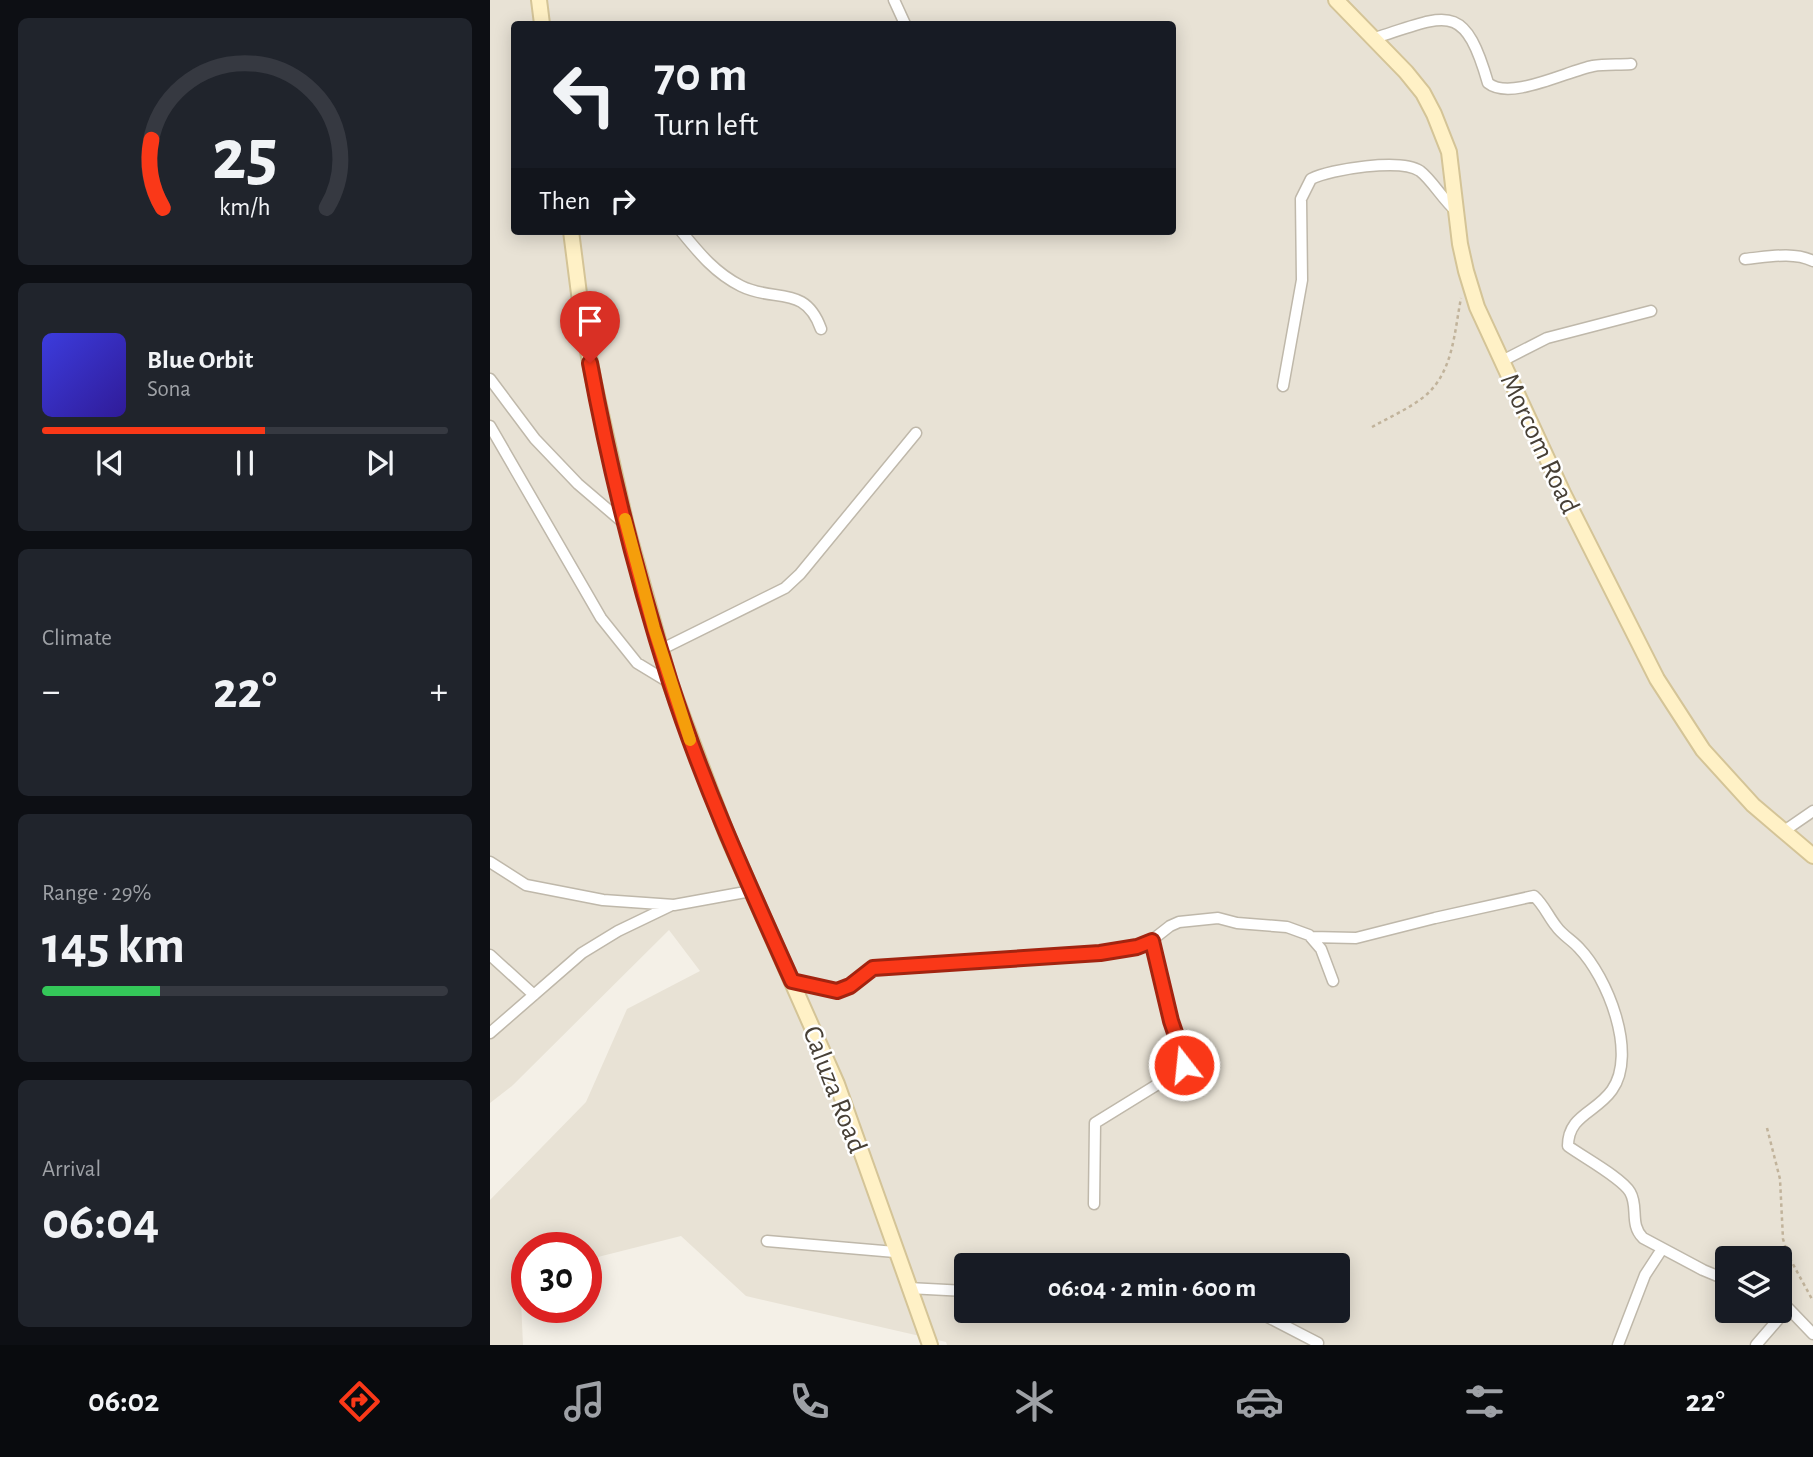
<!DOCTYPE html>
<html lang="en">
<head>
<meta charset="utf-8">
<style>
	:root { --surface:#171b24; --page:#20242c; --text:#f1f3f6; --muted:#9ea1a6; --line:#363941; --accent:#fa3818 }
	body { margin:0; font-family:"Alegreya Sans",sans-serif; background:var(--page); color:var(--text); height:100vh; display:flex; flex-direction:column; font-size:26px; white-space:nowrap }
	* { box-sizing:border-box; margin:0 }
	p { font-size:23px; color:var(--muted) }
	.icon { flex:none; width:38px; height:38px; fill:none; stroke:currentColor; stroke-width:2; stroke-linecap:round; stroke-linejoin:round }
	.map { position:relative; flex:1; overflow:hidden }
	.side { display:flex; flex-direction:column; gap:18px; padding:18px; background:#0d0f14; width:490px }
	.side>* { flex:none }
	.guide { position:absolute; left:21px; top:21px; width:665px; height:214px; border-radius:7px; box-shadow:0 4px 18px #0003; background:#171b24; color:var(--text); overflow:hidden }
	.buttons { position:absolute; left:1225px; top:1246px; display:grid; gap:14px }
	.buttons a { display:grid; place-items:center; width:77px; height:77px; border-radius:7px; background:var(--surface); box-shadow:0 4px 18px #0003; font-size:35px }
	.speed { position:absolute; left:21px; top:1232px; display:flex; gap:14px; font-size:35px; font-weight:700; text-align:center }
	.speed>* { display:grid; place-content:center; width:91px; height:91px; border-radius:50%; background:var(--surface); box-shadow:0 4px 18px #0003; line-height:1 }
	.speed .limit { border:10px solid #d22; background:#fff; color:#111 }
	.pin { position:absolute; display:grid; place-items:center; width:60px; height:60px; color:#fff; margin:-72px -30px; border-radius:50% 50% 50% 0; rotate:-45deg; box-shadow:0 0 7px #0007 }
	.pin .icon { rotate:45deg }
	.me { position:absolute; width:77px; margin:-38px; rotate:344deg; stroke-linejoin:round; filter:drop-shadow(0 0 5px #0008) }
	.turn { display:flex; align-items:center; gap:24px; height:147px; padding:0 28px; font-size:32px }
	.turn .icon { width:91px; height:91px; stroke-width:2.5 }
	.turn b { display:block; font-size:49px; line-height:60px }
	.then { display:flex; align-items:center; height:66px; padding:0 28px; background:#0003; gap:14px; font-size:26px }
	.big { font-size:52px; font-weight:600; line-height:1.1 }
	.side .tile { flex:1; display:flex; flex-direction:column; justify-content:center; gap:10px; min-width:0; padding:0 24px; border-radius:10px; background:var(--page) }
	.side .dial { align-items:center; gap:0 }
	.dial svg { height:182px; overflow:visible; fill:none; stroke:var(--line); stroke-width:7; stroke-linecap:round; text-anchor:middle }
	.dial text { fill:var(--text); stroke:none }
	.song { display:flex; align-items:center; gap:21px }
	.cover { width:84px; height:84px; border-radius:10px; background:linear-gradient(135deg,hsl(240 70% 55%),hsl(250 70% 35%)) }
	.played { height:7px; border-radius:4px; background:linear-gradient(90deg,var(--accent) 55%,var(--line) 55%) }
	.keys { display:flex; justify-content:space-around; direction:ltr }
	.heat { display:flex; justify-content:space-between; align-items:center; font-size:38px; direction:ltr }
	.charge { height:10px; border-radius:5px; background:linear-gradient(90deg,#34c759 29%,var(--line) 0) }
	.trip { position:absolute; left:464px; top:1253px; width:396px; height:70px; border-radius:7px; background:var(--surface); box-shadow:0 4px 18px #0003; font-weight:600; line-height:70px; text-align:center }
	.dock { display:flex; height:112px; justify-content:space-around; align-items:center; background:#090b0e; color:var(--muted) }
	.dock .icon { width:49px; height:49px }
	.dock .selected { color:var(--accent) }
	.dock b { font-size:32px; color:var(--text) }
	main { display:flex; flex:1; min-height:0 }
	.map>svg:first-child { display:block }
	.residential { fill:#e8e2d5; fill-rule:evenodd }
	.lines { fill:none; stroke-linecap:round; stroke-linejoin:round }
	.street-casing { stroke:#bfb8aa; stroke-width:13 }
	.secondary-casing { stroke:#d4c497; stroke-width:18 }
	.path { stroke:#c1b39b; stroke-width:2.5; stroke-dasharray:3.5 3.5; stroke-linecap:butt }
	.street { stroke:#fff; stroke-width:10 }
	.secondary { stroke:#fff1c6; stroke-width:14 }
	.route-casing { stroke:#a22410; stroke-width:18 }
	.route { stroke:#fa3818; stroke-width:12 }
	.slow { stroke:#f59e0b; stroke-width:12 }
	.labels { text-anchor:middle; stroke-width:5; stroke-linejoin:round; paint-order:stroke }
	.street-label { font-size:28px; fill:#474036; stroke:#fff }
</style>
</head>
<body>
<main>
<section class="side">
<div class="tile dial"><svg viewBox="0 0 100 80">
<path d="M14 69A42 42 0 1 1 86 69"/>
<path d="M14 69A42 42 0 0 1 9 39" stroke="#fa3818"/>
<text x="50" y="56" font-size="32" font-weight="700">25</text>
<text x="50" y="72" font-size="11">km/h</text>
</svg></div>
<div class="tile">
<div class="song"><i class="cover"></i><div><b>Blue Orbit</b><p>Sona</p></div></div>
<div class="played"></div>
<div class="keys"><svg class="icon" aria-label="previous" viewBox="0 0 24 24"><path d="M18 5L8 12l10 7zM5 5v14"/></svg><svg class="icon" aria-label="pause" viewBox="0 0 24 24"><path d="M8 5v14M16 5v14"/></svg><svg class="icon" aria-label="next" viewBox="0 0 24 24"><path d="M6 5l10 7-10 7zM19 5v14"/></svg></div>
</div>
<div class="tile"><p>Climate</p>
<div class="heat"><a>−</a><b class="big">22°</b><a>+</a></div>
</div>
<div class="tile"><p>Range · 29%</p><b class="big">145 km</b><div class="charge"></div></div>
<div class="tile"><p>Arrival</p><b class="big">06:04</b></div>
</section>
<div class="map">
<svg width="1323" height="1345" viewBox="0 0 1323 1345">
	<rect width="100%" height="100%" fill="#f4f0e7"/>
	<path class="residential" d="M 0,0 L 1323,0 L 1323,1345 L 457,1345 L 456,1342 L 256,1296 L 191,1236 L 96,1260 L 96,1248 L 37,1248 L 37,1276 L 30,1278 L 33,1345 L 0,1345 L 0,1200 L 96,1102 L 137,1009 L 210,971 L 179,930 L 22,1086 L 0,1103 ZM 24,24 L 682,24 L 682,231 L 24,231 ZM 1237,1258 L 1290,1258 L 1290,1311 L 1237,1311 ZM 476,1265 L 847,1265 L 847,1311 L 476,1311 Z"/>
	<g class="lines">
		<g class="street-casing">
			<path id="street" d="M 404,0 L 415,24
				M 885,38 C 957,15 974,0 998,83 C 1020,101 1077,71 1103,66 C 1115,64 1129,65 1141,64
				M 191,231 C 209,253 225,273 251,286 C 285,303 315,284 331,329
				M 1255,259 C 1277,257 1303,251 1323,261
				M 1012,361 L 1057,338 L 1161,311
				M 0,379 L 45,439 L 88,484 L 136,525
				M 793,386 L 812,280 L 811,199 L 821,179 C 841,169 911,158 930,171 C 942,180 953,200 967,212
				M 0,426 L 111,618 L 147,663 L 180,683
				M 170,650 L 295,588 L 310,574 L 426,433
				M 1294,831 L 1323,811
				M 0,862 L 36,885 L 113,900 L 184,905 L 261,891
				M 821,937 L 866,938 L 945,918 L 1044,896 C 1054,905 1058,916 1066,926 C 1072,935 1082,940 1089,948 C 1117,977 1148,1053 1122,1090 C 1106,1113 1078,1115 1078,1146 C 1093,1157 1132,1178 1140,1192 C 1149,1207 1139,1224 1153,1238 L 1213,1270 L 1237,1280
				M 0,955 L 44,995
				M 302,981 L 347,991 L 360,986 L 383,968 L 628,951 L 657,944 L 680,926 L 689,922 L 728,918 L 747,923 L 797,927 L 819,935 L 831,949 L 843,981
				M 0,1033 L 92,953 L 128,931 L 180,906
				M 604,1204 L 605,1123 L 686,1073 L 691,1069 L 694,1059 L 681,1021 L 662,941
				M 277,1241 L 405,1252
				M 418,1288 L 476,1291
				M 1290,1303 L 1298,1308 L 1323,1334
				M 609,1311 L 628,1315 L 653,1311
				M 766,1311 L 828,1343
				M 1128,1345 L 1155,1275 L 1172,1249
				M 1266,1345 L 1298,1308"/>
		</g>
		<g class="secondary-casing">
			<path id="secondary" d="M 49,0 L 52,24
				M 846,0 L 916,72 L 933,93 L 944,114 L 959,152 L 970,244 L 976,271 L 987,307 L 1073,493 L 1167,679 L 1213,750 L 1263,805 L 1323,856
				M 81,231 L 93,325 L 104,383 L 136,525 L 180,683 L 237,835 L 347,1084 L 440,1345"/>
		</g>
		<path class="path" d="M 882,427 C 898,418 916,410 931,399 C 963,376 964,334 971,298
			M 1277,1128 L 1290,1179 L 1293,1239 L 1298,1255 L 1323,1301"/>
		<use href="#street" class="street"/>
		<use href="#secondary" class="secondary"/>
	</g>
	<g class="lines">
		<g class="route-casing">
			<path id="route" d="M 100,363 C 120,471 147,578 180,682 C 213,785 258,883 302,981 L 347,991 L 360,986 L 383,968 L 610,953 L 647,947 L 662,941 L 681,1021 L 694,1059 L 694,1065"/>
		</g>
		<use href="#route" class="route"/>
		<path class="slow" d="M 135,519 L 164,628 L 200,740"/>
	</g>
	<g class="labels">
		<g class="street-label">
			<text transform="translate(1051 443) rotate(65)" y="10">Morcom Road</text>
			<text transform="translate(346 1089) rotate(69)" y="10">Caluza Road</text>
		</g>
	</g>
</svg>
<div class="buttons">
<a><svg class="icon" aria-label="layers" viewBox="0 0 24 24"><path d="M12 4l9 5-9 5-9-5zM3 14l9 5 9-5"/></svg></a>
</div>
<div class="speed"><div class="limit">30</div></div>
<div class="pin" style="left:100px;top:363px;background:#d93025"><svg class="icon" aria-label="arrive" viewBox="0 0 24 24"><path d="M6 21V4h12l-3 4 3 4H6"/></svg></div>
<svg class="me" style="left:694px;top:1065px" viewBox="-20 -20 40 40"><circle r="17" fill="#fa3818" stroke="#fff" stroke-width="3"/><path d="M0-11L8 9 0 5-8 9z" fill="#fff"/></svg>
<div class="trip">06:04 · 2 min · 600 m</div>
<div class="guide">
<div class="turn"><svg class="icon" aria-label="left" viewBox="0 0 24 24"><path d="M17 20v-9H6M10 6l-5 5 5 5"/></svg><div><b>70 m</b>Turn left</div></div>
<div class="then">Then<svg class="icon" aria-label="right" viewBox="0 0 24 24"><path d="M7 20v-9h11M14 6l5 5-5 5"/></svg></div>
</div>
</div>
</main>
<nav class="dock">
<b>06:02</b>
<svg class="icon selected" aria-label="directions" viewBox="0 0 24 24"><path d="M12 3l9 9-9 9-9-9zM9 14v-3h6M13 9l2 2-2 2"/></svg>
<svg class="icon" aria-label="music" viewBox="0 0 24 24"><path d="M9 18V5l10-2v13"/><circle cx="6" cy="18" r="3"/><circle cx="16" cy="16" r="3"/></svg>
<svg class="icon" aria-label="phone" viewBox="0 0 24 24"><path d="M5 4h4l2 5-3 2q2 4 5 5l2-3 5 2v4C11 20 4 13 5 4z"/></svg>
<svg class="icon" aria-label="climate" viewBox="0 0 24 24"><path d="M12 3v18M4 7l16 10M4 17L20 7"/></svg>
<svg class="icon" aria-label="car" viewBox="0 0 24 24"><path d="M5 17H2v-5l4-1 3-4h7l3 4 3 1v5h-3M9 17h6M6 11h13"/><circle cx="7" cy="17" r="2"/><circle cx="17" cy="17" r="2"/></svg>
<svg class="icon" aria-label="filters" viewBox="0 0 24 24"><path d="M4 7h16M4 17h16"/><circle cx="9" cy="7" r="2"/><circle cx="15" cy="17" r="2"/></svg>
<b>22°</b>
</nav>
</body>
</html>
